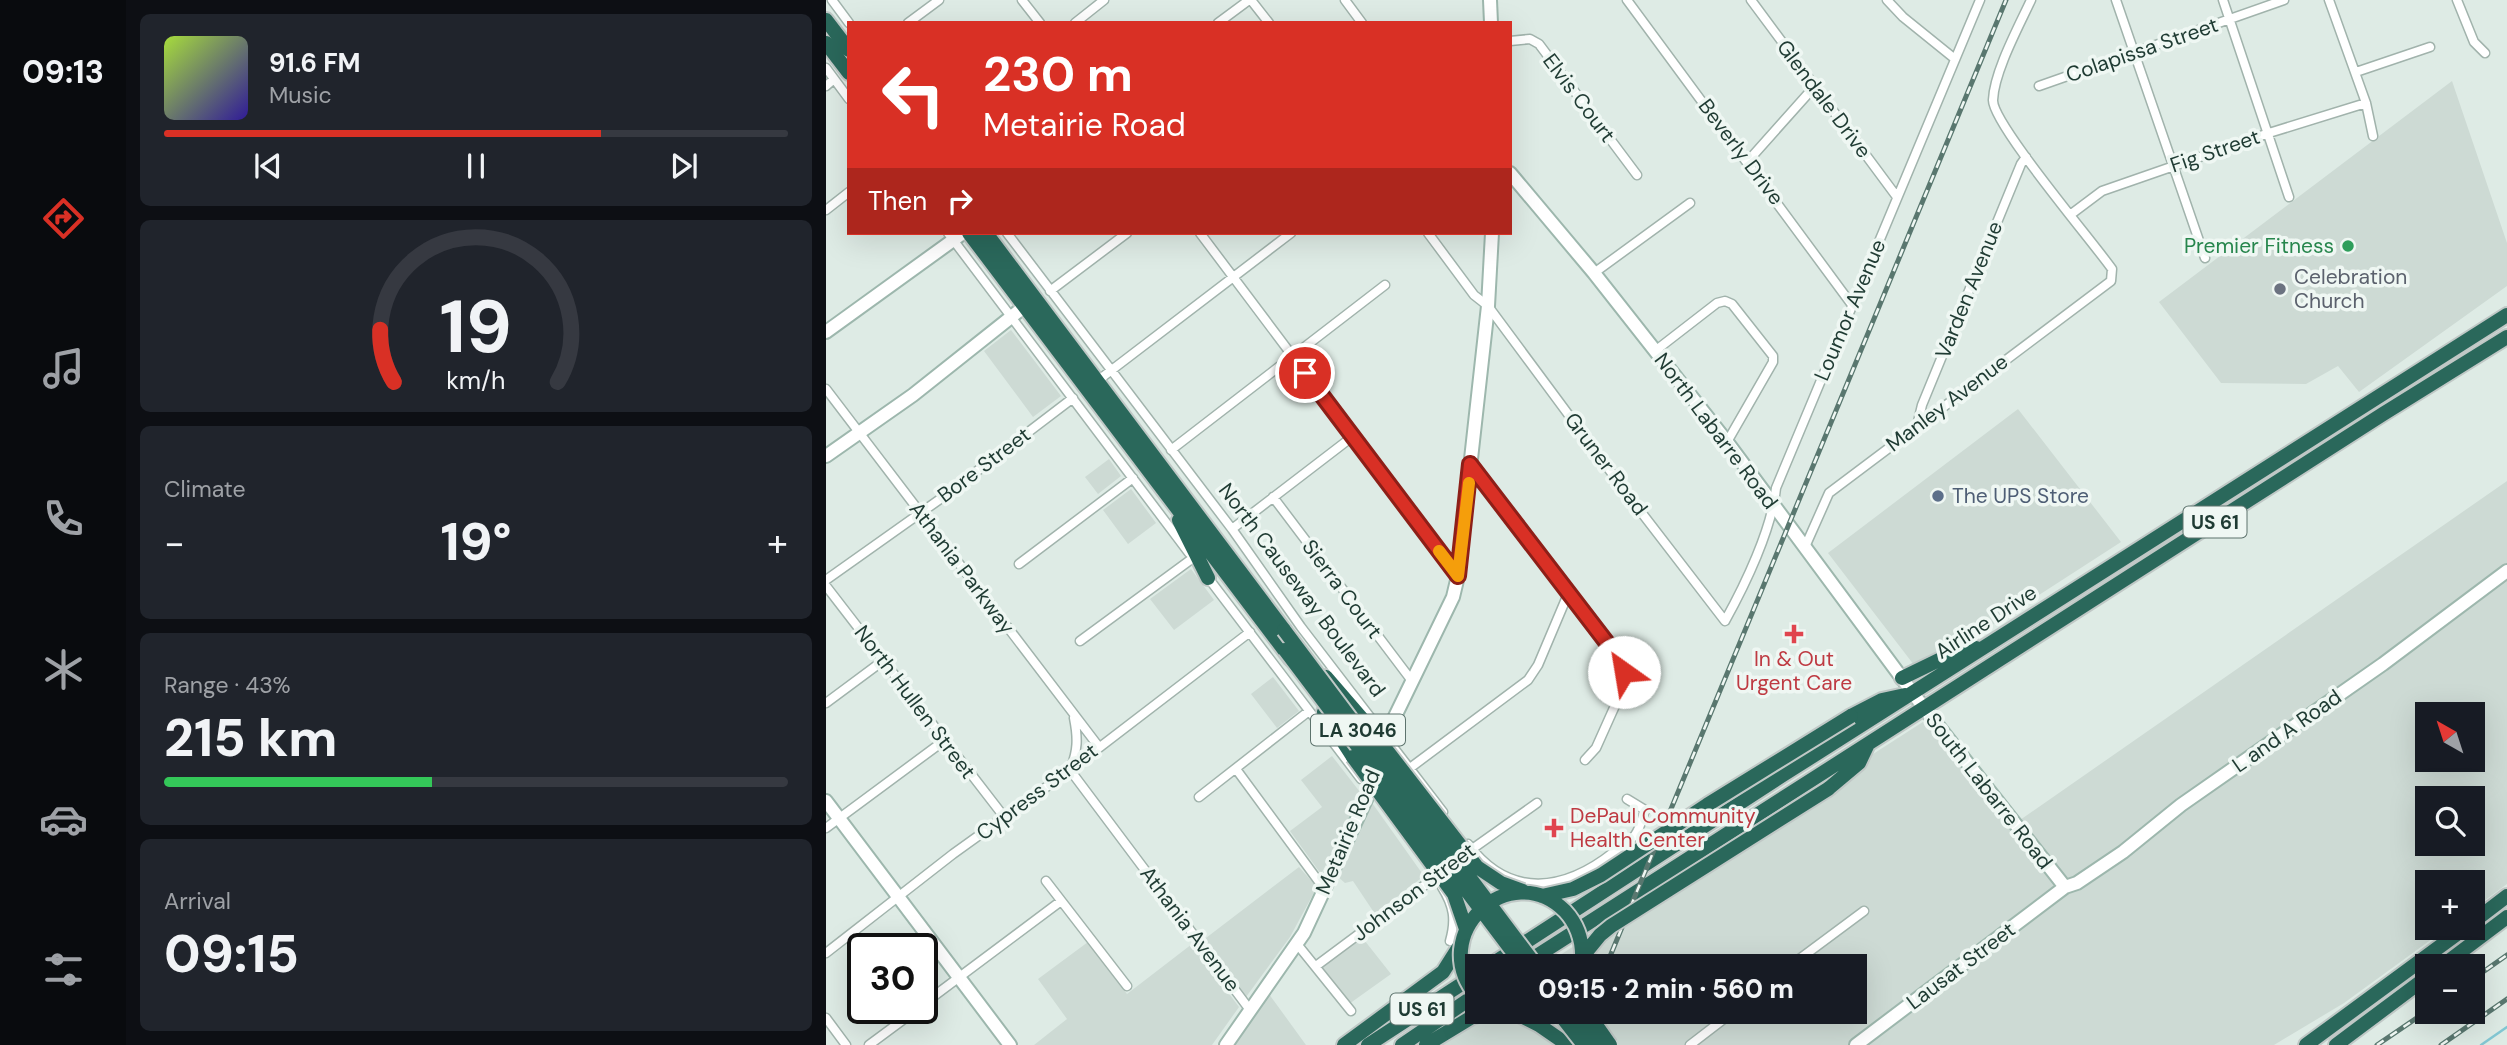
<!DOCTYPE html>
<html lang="en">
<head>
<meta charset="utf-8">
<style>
	:root { --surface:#171b24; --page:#20242c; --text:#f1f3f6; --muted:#9ea1a6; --line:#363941; --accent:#d93025 }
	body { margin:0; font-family:"DM Sans",sans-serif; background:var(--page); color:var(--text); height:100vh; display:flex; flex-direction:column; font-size:26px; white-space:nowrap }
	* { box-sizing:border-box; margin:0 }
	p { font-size:23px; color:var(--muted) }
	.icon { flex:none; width:38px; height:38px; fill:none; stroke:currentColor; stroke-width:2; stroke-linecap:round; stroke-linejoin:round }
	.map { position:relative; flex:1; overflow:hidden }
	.drawer { display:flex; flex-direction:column; gap:14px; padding:14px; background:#0d0f14; width:700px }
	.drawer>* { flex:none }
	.top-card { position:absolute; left:21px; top:21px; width:665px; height:214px; border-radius:0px; box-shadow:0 7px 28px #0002; background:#d93025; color:#fff; overflow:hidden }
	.needle { width:46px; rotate:321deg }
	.tools { position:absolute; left:1589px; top:702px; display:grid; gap:14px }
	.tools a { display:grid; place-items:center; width:70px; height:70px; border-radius:0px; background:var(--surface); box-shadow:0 7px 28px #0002; font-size:35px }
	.speed { position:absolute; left:21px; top:933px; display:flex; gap:14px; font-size:35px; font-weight:700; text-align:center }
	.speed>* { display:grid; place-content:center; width:91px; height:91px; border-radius:50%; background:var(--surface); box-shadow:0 7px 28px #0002; line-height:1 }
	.speed .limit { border:4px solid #111; border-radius:10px; background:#fff; color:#111 }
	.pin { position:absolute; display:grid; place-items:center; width:60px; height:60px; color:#fff; margin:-30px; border:4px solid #fff; border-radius:50%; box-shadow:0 2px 7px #0007 }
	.me { position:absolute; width:77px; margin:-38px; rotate:328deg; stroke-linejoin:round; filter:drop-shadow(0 0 5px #0008) }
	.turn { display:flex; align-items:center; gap:24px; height:147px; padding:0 21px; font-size:32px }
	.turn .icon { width:91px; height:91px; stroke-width:2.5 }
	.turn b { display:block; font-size:49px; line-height:60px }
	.then { display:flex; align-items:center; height:66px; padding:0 21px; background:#0003; gap:14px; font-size:26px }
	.big { font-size:52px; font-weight:800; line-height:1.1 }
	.drawer .widget { flex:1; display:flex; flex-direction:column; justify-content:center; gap:10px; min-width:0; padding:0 24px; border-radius:10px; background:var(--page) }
	.drawer .dial { align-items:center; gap:0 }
	.dial svg { height:182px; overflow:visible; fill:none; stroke:var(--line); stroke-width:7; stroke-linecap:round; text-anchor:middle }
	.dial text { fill:var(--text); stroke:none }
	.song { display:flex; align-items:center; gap:21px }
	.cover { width:84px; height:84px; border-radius:10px; background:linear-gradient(135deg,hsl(80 70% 55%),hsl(250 70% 35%)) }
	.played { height:7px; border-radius:4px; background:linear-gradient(90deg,var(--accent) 70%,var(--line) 70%) }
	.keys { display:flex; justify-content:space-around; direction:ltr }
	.heat { display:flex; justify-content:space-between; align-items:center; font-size:38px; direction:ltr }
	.charge { height:10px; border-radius:5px; background:linear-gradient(90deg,#34c759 43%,var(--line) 0) }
	.trip { position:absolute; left:639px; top:954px; width:402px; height:70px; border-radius:0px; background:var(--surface); box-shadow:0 7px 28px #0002; font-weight:800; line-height:70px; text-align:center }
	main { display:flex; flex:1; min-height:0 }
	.tabs { display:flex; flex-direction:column; width:126px; justify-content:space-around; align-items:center; background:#090b0e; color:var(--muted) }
	.tabs .icon { width:49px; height:49px }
	.tabs .current { color:var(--accent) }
	.tabs b { font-size:32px; color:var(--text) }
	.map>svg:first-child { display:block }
	.built { fill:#cddad4; fill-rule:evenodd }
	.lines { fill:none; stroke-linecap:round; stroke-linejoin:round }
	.stream { stroke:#83c7d3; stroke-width:2.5 }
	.street-casing { stroke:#a1b3ac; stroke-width:11 }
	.secondary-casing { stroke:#9db7ad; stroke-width:16 }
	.highway-casing { stroke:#c0c8c6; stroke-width:18 }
	.street { stroke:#fff; stroke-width:8 }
	.secondary { stroke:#fff; stroke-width:12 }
	.highway { stroke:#2a685b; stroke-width:14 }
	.rail-casing { stroke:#59776f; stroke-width:5 }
	.rail { stroke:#eff7f3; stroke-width:2.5; stroke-dasharray:8; stroke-linecap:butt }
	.highway-bridge-casing { stroke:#c0c8c6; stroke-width:18; stroke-linecap:butt }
	.highway-bridge { stroke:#2a685b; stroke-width:14 }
	.route-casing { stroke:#8d1f18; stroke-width:18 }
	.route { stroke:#d93025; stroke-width:12 }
	.slow { stroke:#f59e0b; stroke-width:12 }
	.leisure-dot { fill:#2e9e5b; stroke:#eff7f3; stroke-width:2.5 }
	.worship-dot { fill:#6b7280; stroke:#eff7f3; stroke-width:2.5 }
	.service-dot { fill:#5c6f8a; stroke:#eff7f3; stroke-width:2.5 }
	.health-dot { fill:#e0444e; stroke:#eff7f3; stroke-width:2.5 }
	.labels { text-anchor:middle; stroke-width:7; stroke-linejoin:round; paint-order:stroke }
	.shield { fill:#eff7f3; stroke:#5d736d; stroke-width:2 }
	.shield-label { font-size:19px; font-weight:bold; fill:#1f3b33 }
	.street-label { font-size:21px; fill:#1f3b33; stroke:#eff7f3 }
	.leisure-label { font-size:21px; fill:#27864d; stroke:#eff7f3; text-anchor:end }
	.worship-label { font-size:21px; fill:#5b616d; stroke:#eff7f3; text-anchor:start }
	.service-label { font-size:21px; fill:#4e5e75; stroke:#eff7f3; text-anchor:start }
	.health-label { font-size:21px; fill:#be3a42; stroke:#eff7f3 }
</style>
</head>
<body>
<main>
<nav class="tabs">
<b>09:13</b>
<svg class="icon current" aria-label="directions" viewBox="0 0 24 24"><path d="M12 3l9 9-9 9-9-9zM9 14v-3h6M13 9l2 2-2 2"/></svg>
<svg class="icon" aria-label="music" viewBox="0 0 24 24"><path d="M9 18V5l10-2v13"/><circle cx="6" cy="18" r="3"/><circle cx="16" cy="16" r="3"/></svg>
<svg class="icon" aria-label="phone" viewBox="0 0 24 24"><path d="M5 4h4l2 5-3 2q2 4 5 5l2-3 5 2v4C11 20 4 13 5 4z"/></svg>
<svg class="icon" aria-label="climate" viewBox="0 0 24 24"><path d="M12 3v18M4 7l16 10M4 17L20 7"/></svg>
<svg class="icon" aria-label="car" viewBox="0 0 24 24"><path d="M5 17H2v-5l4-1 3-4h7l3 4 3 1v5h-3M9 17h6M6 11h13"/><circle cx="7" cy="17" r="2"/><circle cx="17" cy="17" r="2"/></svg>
<svg class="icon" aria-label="filters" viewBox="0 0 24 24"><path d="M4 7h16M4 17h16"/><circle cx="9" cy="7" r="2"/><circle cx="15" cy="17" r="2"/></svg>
</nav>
<section class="drawer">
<div class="widget">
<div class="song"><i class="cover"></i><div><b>91.6 FM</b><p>Music</p></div></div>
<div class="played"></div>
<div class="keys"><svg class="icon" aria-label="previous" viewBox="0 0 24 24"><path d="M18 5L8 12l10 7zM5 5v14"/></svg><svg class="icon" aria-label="pause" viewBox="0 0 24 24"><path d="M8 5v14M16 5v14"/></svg><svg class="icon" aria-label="next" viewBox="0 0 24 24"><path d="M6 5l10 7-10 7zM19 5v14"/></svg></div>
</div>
<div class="widget dial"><svg viewBox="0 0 100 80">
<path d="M14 69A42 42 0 1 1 86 69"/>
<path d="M14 69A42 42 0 0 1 8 46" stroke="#d93025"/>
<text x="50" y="56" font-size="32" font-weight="700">19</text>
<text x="50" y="72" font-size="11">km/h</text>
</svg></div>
<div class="widget"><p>Climate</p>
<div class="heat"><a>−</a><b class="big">19°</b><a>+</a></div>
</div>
<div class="widget"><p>Range · 43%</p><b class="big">215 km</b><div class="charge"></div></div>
<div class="widget"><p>Arrival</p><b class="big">09:15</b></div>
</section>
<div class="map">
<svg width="1681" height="1045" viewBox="0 0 1681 1045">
	<rect width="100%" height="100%" fill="#deebe5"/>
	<path class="built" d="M 1626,81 L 1681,243 L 1681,286 L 1533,392 L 1512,366 L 1480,384 L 1395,383 L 1333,302 Z
		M 185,330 L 235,396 L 207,417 L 158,351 Z
		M 1192,409 L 1295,542 L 1143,640 L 1088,665 L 1002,553 Z
		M 283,459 L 295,476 L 272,494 L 259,477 Z
		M 1681,481 L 1681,884 L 1647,909 L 1647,882 L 1601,882 L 1601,928 L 1621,928 L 1518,1003 L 1448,1045 L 602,1045 L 651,1012 L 1029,1012 L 1029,966 L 717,966 L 1100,720 L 1184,827 ZM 1601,714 L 1647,714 L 1647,760 L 1601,760 ZM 1601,798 L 1647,798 L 1647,844 L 1601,844 Z
		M 305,489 L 330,523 L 302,544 L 277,510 Z
		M 365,569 L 388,600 L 348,630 L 324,599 Z
		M 447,677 L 473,711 L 451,728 L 425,694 Z
		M 506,756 L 534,792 L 517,833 L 495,874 L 464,831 L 496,807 L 475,780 Z
		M 544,800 L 598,876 L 549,914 L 527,881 L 519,883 L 511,876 Z
		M 473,867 L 491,887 L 464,937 L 420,997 L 376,941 Z
		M 535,936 L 565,974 L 523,1004 L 496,968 L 497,965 Z
		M 262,942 L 301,994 L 366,944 L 413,1007 L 386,1045 L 208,1045 L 241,1019 L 212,979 Z
		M 443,994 L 480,1045 L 405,1045 Z"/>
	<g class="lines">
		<path class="stream" d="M 1655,1045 L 1681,1027"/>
		<g class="street-casing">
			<path id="street" d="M 6,0 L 23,23
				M 196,0 L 214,23
				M 425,0 L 443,23
				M 519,0 L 536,23
				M 801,0 L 1026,305
				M 925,0 L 1071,197
				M 1061,0 L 1077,17 L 1129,59
				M 1290,0 L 1379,258
				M 1397,0 L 1463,197
				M 1503,0 L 1540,103 L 1547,136
				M 1631,0 L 1648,42 L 1659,53
				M 82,23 L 113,0
				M 249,23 L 278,0
				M 392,23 L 423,0
				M 684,41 L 704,39 L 713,44 L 811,175
				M 0,68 L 23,99
				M 1530,72 L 1604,47
				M 0,86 L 8,79
				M 1213,86 L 1458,0
				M 922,161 L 988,87
				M 0,210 L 23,192
				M 1244,215 L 1276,191 L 1443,133 L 1540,103
				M 122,233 L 363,553
				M 181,233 L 406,529 L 475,627 L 617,812
				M 374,233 L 632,576
				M 602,233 L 648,295 L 662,306 L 802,495 L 899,621 C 919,585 946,529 950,488 L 1154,0
				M 768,273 L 864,203
				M 224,291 L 301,233
				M 829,351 L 891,303 L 899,301 L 906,304 L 947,356 L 947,362 L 901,442
				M 270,382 L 465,233
				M 0,389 L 273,747
				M 1091,426 L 1096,405 L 1195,164 L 1200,157
				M 345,450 L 559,285
				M 644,464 L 796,664 L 798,680 L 796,690 L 770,748 L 759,760
				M 447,497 L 586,681
				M 406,529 L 526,437
				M 979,547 L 1003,493 L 1285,281 L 1286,269 C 1267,242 1166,123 1167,100 C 1168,72 1193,26 1205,0
				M 193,564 L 307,478
				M 380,575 L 535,779
				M 0,580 L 117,497 L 247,398
				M 0,586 L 179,818
				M 254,641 L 367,558
				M 0,703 L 58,660
				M 248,718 C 252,738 252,751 244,770 L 424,1010
				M 584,768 L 702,680 L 712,665 L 742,594
				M 410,769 L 499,890
				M 373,797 L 483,711
				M 0,828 L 119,740
				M 642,844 C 684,900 739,891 788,852 C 794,847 804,842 809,835 C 814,829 816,818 819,810 L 801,799
				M 642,852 L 711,803
				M 220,881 L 301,986
				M 616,887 C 628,906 630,920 624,941
				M 471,944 L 525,1011
				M 0,953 L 127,854 L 244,770 L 424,632
				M 490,966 L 615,873
				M 964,966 L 1038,911
				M 96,1005 L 235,901
				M 0,1018 L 20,1045
				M 43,1045 L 93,1008
				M 864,1045 L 907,1012"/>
		</g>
		<g class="secondary-casing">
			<path id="secondary" d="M 664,0 L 665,23
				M 684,173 L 768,273 L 901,442 L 1098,708 L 1239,887
				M 0,332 L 137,233
				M 0,456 L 87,395 L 199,306 L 201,299
				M 555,753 L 560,735 L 627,597 L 632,576 L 662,306 L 666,233
				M 0,801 L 184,1045
				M 400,1045 L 478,933 L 544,791 L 548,777
				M 1030,1045 L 1239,887 L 1251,883 L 1297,852 L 1355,805 L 1557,664 L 1681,571"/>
		</g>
		<g class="highway-casing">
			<path id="highway" d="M 0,20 L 23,50
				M 0,43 L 23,73
				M 143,233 L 465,659
				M 160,233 L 458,630
				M 353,520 L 382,578
				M 500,677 L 538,721
				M 1076,678 L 1115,659 L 1150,648
				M 498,712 L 527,757
				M 1025,716 L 1056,700 L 1079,695
				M 1002,789 L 1033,763 L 1042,744
				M 1647,922 L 1681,896
				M 663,966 L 957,775 L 1681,315
				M 695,966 L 1557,414 L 1681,337
				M 1616,966 L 1681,917
				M 664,1012 L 693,1015 L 715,1012
				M 693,1015 L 713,1025 L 742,1045
				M 518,1045 L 617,972 L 636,942
				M 542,1045 L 651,974
				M 576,1045 L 651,994
				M 600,1045 L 646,1017 L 662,1012
				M 1480,1045 L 1639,928
				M 1510,1045 L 1601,977"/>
		</g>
		<use href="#street" class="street"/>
		<use href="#secondary" class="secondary"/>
		<use href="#highway" class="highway"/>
		<g class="rail-casing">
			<path id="rail" d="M 780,966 L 1180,0
				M 1647,979 L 1681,955
				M 753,1045 L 767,1012
				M 1551,1045 L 1601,1011
				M 1615,1045 L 1681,999"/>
		</g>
		<use href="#rail" class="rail"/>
		<g class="highway-bridge-casing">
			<path id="highway-bridge" d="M 458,630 L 710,966
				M 459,650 L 690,956
				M 538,721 L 651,867 L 675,883 L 697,891
				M 527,757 L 628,894 L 640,929
				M 716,896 L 747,889 L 775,875 L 881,805 L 1025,716
				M 756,957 L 774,935 L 785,926 L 1002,789
				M 651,996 C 599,935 684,856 739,911 C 752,925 757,943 756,961
				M 732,1012 L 758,1045
				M 745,1012 L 771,1045
				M 761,1012 L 784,1045"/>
		</g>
		<use href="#highway-bridge" class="highway-bridge"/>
	</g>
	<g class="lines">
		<g class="route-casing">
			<path id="route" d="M 479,373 L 632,576 L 644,464 L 791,656 L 798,672"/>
		</g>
		<use href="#route" class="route"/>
		<path class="slow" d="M 613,551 L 632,576 L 643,483"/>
	</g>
	<circle class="leisure-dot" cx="1522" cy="246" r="7"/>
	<circle class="worship-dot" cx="1454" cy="289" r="7"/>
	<circle class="service-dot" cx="1112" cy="496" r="7"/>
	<g class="health-dot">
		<path d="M964.5 623.5h7v7h7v7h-7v7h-7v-7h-7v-7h7z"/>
		<path d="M724.5 817.5h7v7h7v7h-7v7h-7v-7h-7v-7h7z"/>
	</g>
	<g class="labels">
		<g class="shield">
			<rect x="1357.5" y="506.5" width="63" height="31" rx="5"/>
			<rect x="485" y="714.5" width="94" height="31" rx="5"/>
			<rect x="564.5" y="993.5" width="63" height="31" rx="5"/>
		</g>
		<g class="shield-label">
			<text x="1389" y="529">US 61</text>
			<text x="532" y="737">LA 3046</text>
			<text x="596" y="1016">US 61</text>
		</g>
		<g class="street-label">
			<text transform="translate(1316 50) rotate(-19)" y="7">Colapissa Street</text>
			<text transform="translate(753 98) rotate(53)" y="7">Elvis Court</text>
			<text transform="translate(998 99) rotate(53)" y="7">Glendale Drive</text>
			<text transform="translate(1389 151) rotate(-19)" y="7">Fig Street</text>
			<text transform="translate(915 152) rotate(53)" y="7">Beverly Drive</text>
			<text transform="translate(1143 290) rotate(-68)" y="7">Varden Avenue</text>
			<text transform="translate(1024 310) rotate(-67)" y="7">Loumor Avenue</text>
			<text transform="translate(1121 403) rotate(-37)" y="7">Manley Avenue</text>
			<text transform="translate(890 431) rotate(53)" y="7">North Labarre Road</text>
			<text transform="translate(780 464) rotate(53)" y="7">Gruner Road</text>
			<text transform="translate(158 465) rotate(-37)" y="7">Bore Street</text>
			<text transform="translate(136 568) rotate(53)" y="7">Athania Parkway</text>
			<text transform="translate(516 589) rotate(53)" y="7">Sierra Court</text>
			<text transform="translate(476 590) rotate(53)" y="7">North Causeway Boulevard</text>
			<text transform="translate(1160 622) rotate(-33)" y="7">Airline Drive</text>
			<text transform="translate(89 702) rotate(53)" y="7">North Hullen Street</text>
			<text transform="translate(1461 731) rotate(-35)" y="7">L and A Road</text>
			<text transform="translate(1163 791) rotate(52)" y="7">South Labarre Road</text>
			<text transform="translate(211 792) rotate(-37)" y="7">Cypress Street</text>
			<text transform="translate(522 832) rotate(-67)" y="7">Metairie Road</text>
			<text transform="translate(588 892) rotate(-37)" y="7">Johnson Street</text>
			<text transform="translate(364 929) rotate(53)" y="7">Athania Avenue</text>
			<text transform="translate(1135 966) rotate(-37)" y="7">Lausat Street</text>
		</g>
		<g class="leisure-label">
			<text x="1508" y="253">Premier Fitness</text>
		</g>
		<g class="worship-label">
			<text x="1468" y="284">Celebration<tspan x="1468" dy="24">Church</tspan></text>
		</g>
		<g class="service-label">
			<text x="1126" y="503">The UPS Store</text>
		</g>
		<g class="health-label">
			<text x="968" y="666">In &amp; Out<tspan x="968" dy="24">Urgent Care</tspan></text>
			<text x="744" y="823" text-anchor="start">DePaul Community<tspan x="744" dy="24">Health Center</tspan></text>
		</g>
	</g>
</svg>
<div class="tools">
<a><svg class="needle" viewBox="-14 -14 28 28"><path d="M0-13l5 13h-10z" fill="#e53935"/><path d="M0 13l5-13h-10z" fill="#9ea1a6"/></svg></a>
<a><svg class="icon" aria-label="search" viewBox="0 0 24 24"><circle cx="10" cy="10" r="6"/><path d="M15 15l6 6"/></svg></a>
<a>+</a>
<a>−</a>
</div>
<div class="speed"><div class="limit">30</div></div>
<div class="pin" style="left:479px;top:373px;background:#d93025"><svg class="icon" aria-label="arrive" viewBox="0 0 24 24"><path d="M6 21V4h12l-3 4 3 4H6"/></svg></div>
<svg class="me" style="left:798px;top:672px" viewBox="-20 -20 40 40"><circle r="19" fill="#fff"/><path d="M0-13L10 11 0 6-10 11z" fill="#d93025"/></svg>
<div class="trip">09:15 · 2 min · 560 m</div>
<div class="top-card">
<div class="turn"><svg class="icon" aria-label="left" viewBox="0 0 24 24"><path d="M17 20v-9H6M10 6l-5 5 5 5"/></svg><div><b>230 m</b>Metairie Road</div></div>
<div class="then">Then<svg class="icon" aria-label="right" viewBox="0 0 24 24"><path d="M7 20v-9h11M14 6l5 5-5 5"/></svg></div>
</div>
</div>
</main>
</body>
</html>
